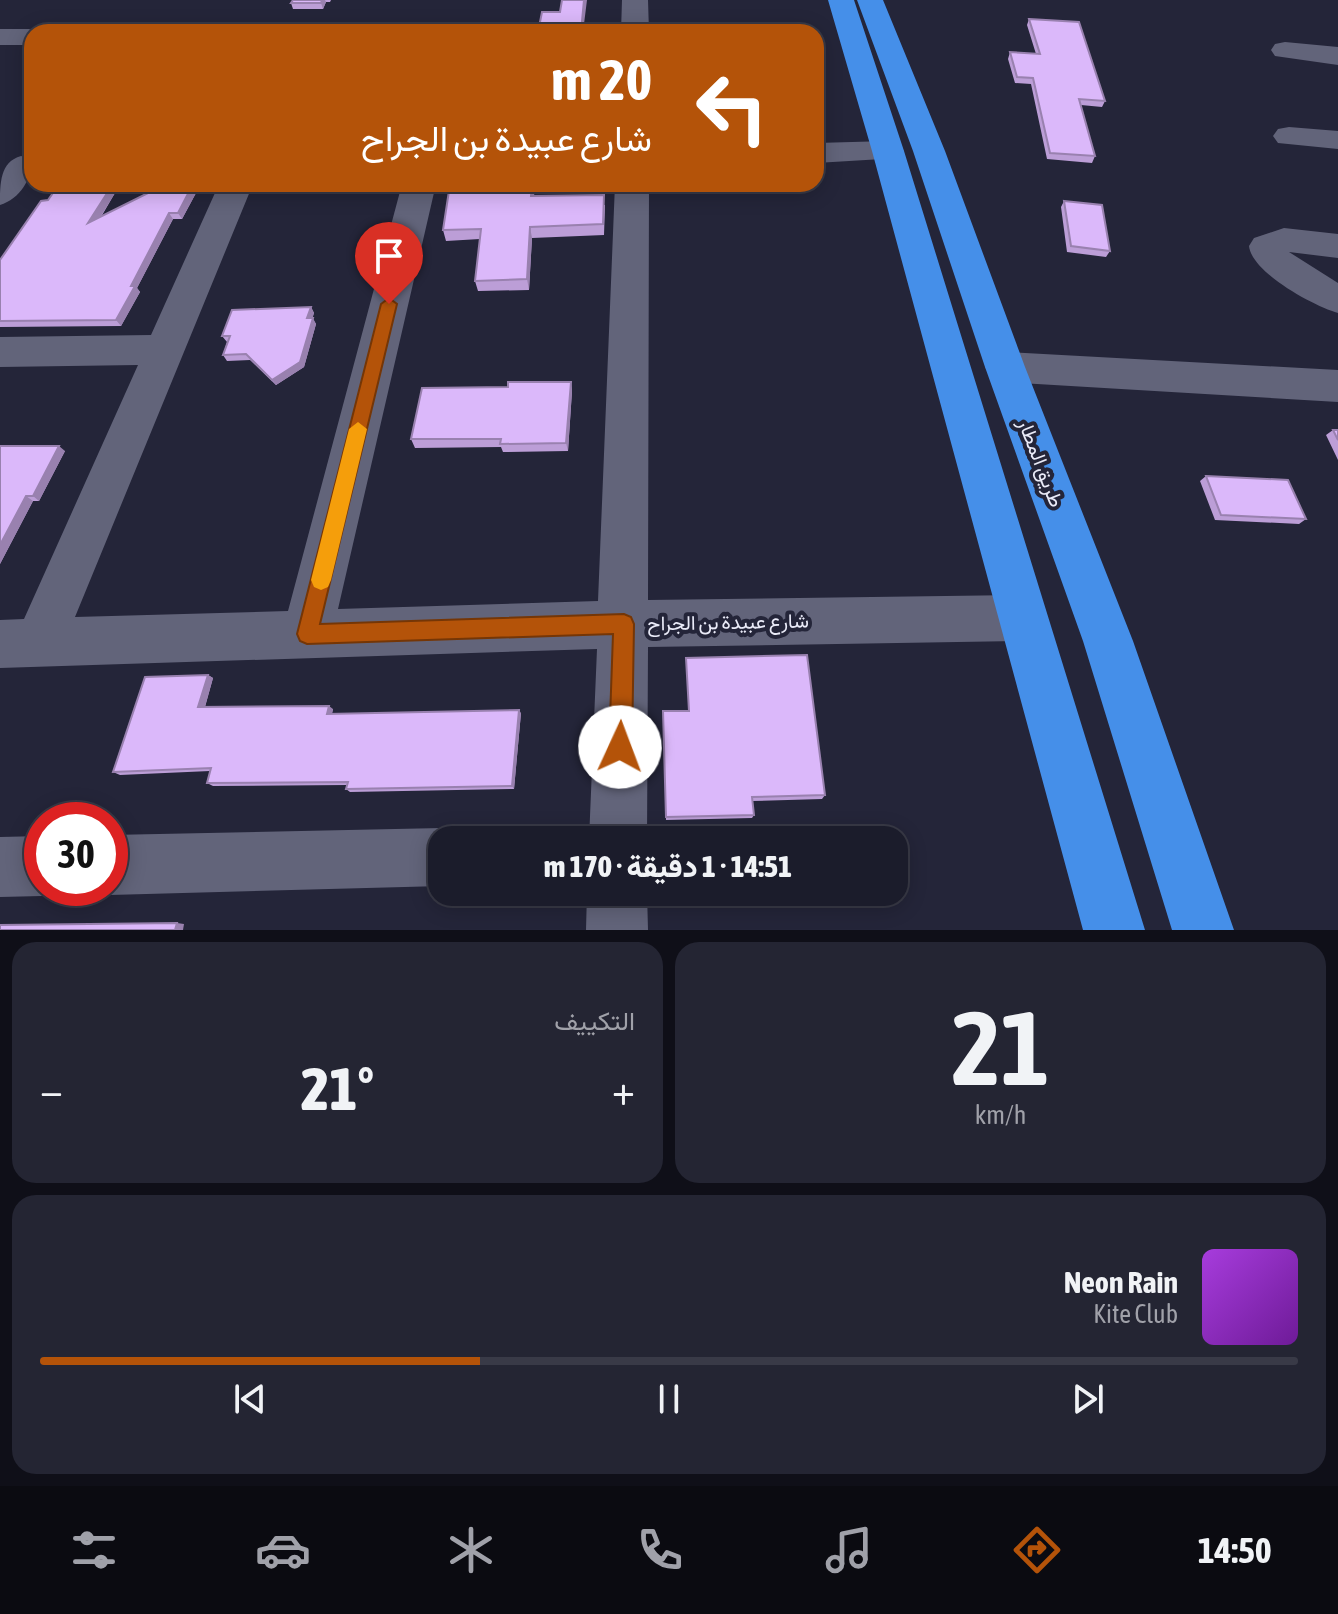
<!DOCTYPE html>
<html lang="ar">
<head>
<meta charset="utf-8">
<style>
	:root { --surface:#1b1c2b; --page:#242533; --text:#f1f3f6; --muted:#a0a1a9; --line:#393a47; --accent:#b45309 }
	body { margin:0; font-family:"Asap Condensed",Vazirmatn,sans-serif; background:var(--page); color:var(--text); direction:rtl; height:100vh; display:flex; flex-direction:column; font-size:30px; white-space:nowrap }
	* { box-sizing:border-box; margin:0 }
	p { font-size:26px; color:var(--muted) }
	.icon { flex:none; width:44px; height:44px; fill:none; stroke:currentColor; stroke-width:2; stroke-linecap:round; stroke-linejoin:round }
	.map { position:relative; height:930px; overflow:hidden; direction:ltr }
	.side { display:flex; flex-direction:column; gap:12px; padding:12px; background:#0f0f18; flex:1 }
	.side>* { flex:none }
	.top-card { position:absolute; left:24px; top:24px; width:800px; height:168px; border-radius:24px; box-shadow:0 4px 20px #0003,0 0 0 2px var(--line); direction:rtl; background:#b45309; color:#fff; overflow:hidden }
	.speed { position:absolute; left:24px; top:802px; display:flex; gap:16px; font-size:40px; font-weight:700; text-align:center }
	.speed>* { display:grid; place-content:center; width:104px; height:104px; border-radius:50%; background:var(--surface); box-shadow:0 4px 20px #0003,0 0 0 2px var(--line); line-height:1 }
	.speed .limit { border:12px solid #d22; background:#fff; color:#111 }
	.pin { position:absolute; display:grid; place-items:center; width:68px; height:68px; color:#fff; margin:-82px -34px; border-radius:50% 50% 50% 0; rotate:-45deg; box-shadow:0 0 8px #0007 }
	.pin .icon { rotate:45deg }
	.me { position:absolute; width:88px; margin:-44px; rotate:2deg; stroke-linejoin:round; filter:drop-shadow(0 0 6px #0008) }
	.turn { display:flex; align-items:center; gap:28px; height:168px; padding:0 40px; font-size:36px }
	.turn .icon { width:104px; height:104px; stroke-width:2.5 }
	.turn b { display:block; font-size:56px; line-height:68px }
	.big { font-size:60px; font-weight:800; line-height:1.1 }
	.side .widget { flex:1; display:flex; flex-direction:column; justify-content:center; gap:12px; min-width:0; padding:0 28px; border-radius:24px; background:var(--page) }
	.side .dial { align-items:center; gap:0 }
	.dial b { font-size:104px; line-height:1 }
	.song { display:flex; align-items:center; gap:24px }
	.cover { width:96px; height:96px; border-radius:12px; background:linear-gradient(135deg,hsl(280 70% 55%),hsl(280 70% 35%)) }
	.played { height:8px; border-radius:4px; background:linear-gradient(90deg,var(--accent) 35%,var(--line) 35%) }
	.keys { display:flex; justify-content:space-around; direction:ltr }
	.heat { display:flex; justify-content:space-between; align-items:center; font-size:44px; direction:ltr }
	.side .tiles { flex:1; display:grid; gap:12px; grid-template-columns:1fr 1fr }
	.widget:last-child { grid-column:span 2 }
	.trip { position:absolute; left:428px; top:826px; width:480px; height:80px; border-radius:24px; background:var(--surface); box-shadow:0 4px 20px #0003,0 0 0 2px var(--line); font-weight:800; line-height:80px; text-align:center; direction:rtl }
	.tabs { display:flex; height:128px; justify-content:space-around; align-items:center; background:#0b0b11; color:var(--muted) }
	.tabs .icon { width:56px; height:56px }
	.tabs .active { color:var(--accent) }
	.tabs b { font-size:36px; color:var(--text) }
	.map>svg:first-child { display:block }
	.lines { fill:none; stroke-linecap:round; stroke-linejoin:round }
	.minor { fill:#62647a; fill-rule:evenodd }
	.highway { fill:#458fe9; fill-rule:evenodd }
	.wall { fill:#bc9ed7 }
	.shaded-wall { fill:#9981af }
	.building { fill:#dbb8fa; stroke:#9981af; stroke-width:2 }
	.route { fill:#b45309; stroke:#753606; stroke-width:2 }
	.slow { fill:#f59e0b }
	.labels { text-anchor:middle; stroke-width:8; stroke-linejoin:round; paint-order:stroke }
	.street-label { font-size:20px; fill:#eaebf8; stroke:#242539 }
</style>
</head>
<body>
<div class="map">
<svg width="1338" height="930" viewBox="0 0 1338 930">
	<rect width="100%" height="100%" fill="#242539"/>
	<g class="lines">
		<path class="minor" d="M 622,0 L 648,0 L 649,32 L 621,32 Z
			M 438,23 L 448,25 L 452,31 L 351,32 L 355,26 L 365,24 Z
			M 0,29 L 32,29 L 42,32 L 32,32 L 32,45 L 0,45 Z
			M 1285,42 L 1338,47 L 1338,65 L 1275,56 L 1271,50 L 1275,44 Z
			M 1289,127 L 1338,131 L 1338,149 L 1278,143 L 1273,136 L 1278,129 Z
			M 888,141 L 899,144 L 904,151 L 899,158 L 816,163 L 816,143 Z
			M 21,156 L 32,159 C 32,179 20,199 0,205 C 0,183 0,162 21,156 Z
			M 219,184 L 253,184 L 75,617 L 288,611 L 402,184 L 436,184 L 338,609 L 598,601 L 615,184 L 649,184 L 648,600 L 1023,595 L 1041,601 L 1048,618 L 1041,635 L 1023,641 L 648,647 L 647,840 L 589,840 L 597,649 L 0,668 L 0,620 L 24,619 L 138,365 L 0,367 L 0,337 L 151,335 Z
			M 1284,228 L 1338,234 L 1338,258 L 1289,252 L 1338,283 L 1338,313 C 1314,306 1252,273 1249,246 L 1254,238 Z
			M 1005,352 L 1338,370 L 1338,402 L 1005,382 L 991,378 L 985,367 L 991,356 Z
			M 442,828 L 463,836 L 464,840 L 442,840 L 442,886 L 110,895 L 94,888 L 110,888 L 110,835 Z
			M 42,836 L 42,888 L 60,888 L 42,896 L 0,897 L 0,837 Z
			M 587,892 L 647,892 L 648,930 L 586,930 Z"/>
		<path class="highway" d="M 828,0 L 854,0 L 904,151 L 1145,930 L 1083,930 L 872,151 Z
			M 857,0 L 883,0 L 945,151 L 1025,367 L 1133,641 L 1234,930 L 1172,930 L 1083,641 L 985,367 L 913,151 Z"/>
	</g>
	<path class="wall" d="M 293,0 L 331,0 L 330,2 L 326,2 L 323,9 L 293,9 L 291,3 Z
		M 1029,19 L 1105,101 L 1102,107 L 1081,105 L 1095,156 L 1092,163 L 1047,159 L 1031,84 L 1015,83 L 1008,59 L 1010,52 L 1036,54 L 1027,25 Z
		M 535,184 L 534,196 L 605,205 L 604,235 L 532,238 L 529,290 L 478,291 L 475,281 L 480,239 L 446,241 L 443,230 Z
		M 192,186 L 196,193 L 182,219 L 173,219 L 137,288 L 140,292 L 121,326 L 0,327 L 0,260 L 74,189 L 111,187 L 115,193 L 101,217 Z
		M 1064,201 L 1110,251 L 1106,257 L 1067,252 L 1061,207 Z
		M 311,307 L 314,313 L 312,318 L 316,324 L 304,367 L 276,385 L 250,360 L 227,361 L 223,355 L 227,342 L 222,336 Z
		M 571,382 L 572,391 L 568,451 L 503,452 L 501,447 L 415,448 L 411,439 L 508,387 Z
		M 1333,430 L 1338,430 L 1338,460 L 1326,435 Z
		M 0,446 L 65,451 L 39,501 L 33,501 L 0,564 Z
		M 1206,476 L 1306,519 L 1299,524 L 1215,520 L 1200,481 Z
		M 208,675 L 213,678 L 205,707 L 333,709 L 332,714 L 521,713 L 514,789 L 350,792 L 346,789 L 347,785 L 213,786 L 207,783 L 210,771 L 120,775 L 113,772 Z
		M 663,711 L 825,795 L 822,799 L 752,801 L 754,815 L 752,818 L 666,820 Z"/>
	<path class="shaded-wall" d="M 322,0 L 325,0 L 326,2 L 323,9 L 321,3 Z
		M 584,0 L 587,0 L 583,32 L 581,32 Z
		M 532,184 L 535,184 L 533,207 L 531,196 Z
		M 192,186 L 196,193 L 182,219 L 178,213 Z
		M 111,187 L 115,193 L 93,229 L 88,223 Z
		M 169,213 L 173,219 L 137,288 L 140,292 L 121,326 L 116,320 L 131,286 Z
		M 530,227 L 532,238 L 529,290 L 527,279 Z
		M 311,307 L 314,313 L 311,324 L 307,318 Z
		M 313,318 L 316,324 L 304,367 L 276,385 L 272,380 Z
		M 571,382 L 572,391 L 568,451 L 566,443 Z
		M 59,446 L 65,451 L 39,501 L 33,496 Z
		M 26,496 L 33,501 L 0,564 L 0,545 Z
		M 208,675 L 213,678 L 204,710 L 198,707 Z
		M 329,706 L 333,709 L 331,717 L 327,714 Z
		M 519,710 L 521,713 L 514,789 L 512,786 Z
		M 177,923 L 184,924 L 183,930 L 175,930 Z"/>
	<path class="building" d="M 293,0 L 322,0 L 321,3 L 291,3 Z
		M 562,0 L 584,0 L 581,32 L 538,32 L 542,12 L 560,12 Z
		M 1029,19 L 1079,22 L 1105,101 L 1079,99 L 1095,156 L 1050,153 L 1033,78 L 1017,77 L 1010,52 L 1040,54 Z
		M 450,184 L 532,184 L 531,196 L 604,195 L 603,224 L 530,227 L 527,279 L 475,281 L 481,229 L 443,230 Z
		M 83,185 L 111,187 L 88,223 L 164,185 L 192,186 L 178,213 L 169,213 L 131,286 L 135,286 L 116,320 L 0,321 L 0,260 L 41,201 L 48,200 L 55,190 L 74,189 Z
		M 1064,201 L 1102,205 L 1110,251 L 1071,246 Z
		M 311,307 L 307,318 L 313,318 L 300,362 L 272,380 L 246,354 L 223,355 L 230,336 L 222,336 L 232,310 Z
		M 508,382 L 571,382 L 566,443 L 500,444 L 501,439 L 411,439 L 422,388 L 508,387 Z
		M 1333,430 L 1338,430 L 1338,440 Z
		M 0,446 L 59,446 L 33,496 L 26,496 L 0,545 Z
		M 1206,476 L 1288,480 L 1306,519 L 1221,515 Z
		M 807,655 L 825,795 L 752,797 L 754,815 L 666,817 L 663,711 L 689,711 L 686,658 Z
		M 208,675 L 198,707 L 329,706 L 327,714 L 519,710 L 512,786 L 346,789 L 348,782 L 207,783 L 211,768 L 113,772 L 145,677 Z
		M 177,923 L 175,930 L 0,930 L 0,925 Z"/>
	<path class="route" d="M 389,298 L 397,304 L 320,624 L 624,614 L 631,617 L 634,624 L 632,747 L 628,755 L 620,759 L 612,755 L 609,747 L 613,634 L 307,644 L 300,641 L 297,634 L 381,304 Z"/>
	<path class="slow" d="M 358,422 L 367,429 L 331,580 L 328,587 L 321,590 L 314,587 L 311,580 L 349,429 Z"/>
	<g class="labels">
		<g class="street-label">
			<text transform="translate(1041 463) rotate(69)" y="7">طريق المطار</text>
			<text transform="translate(728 622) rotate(-1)" y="7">شارع عبيدة بن الجراح</text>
		</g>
	</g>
</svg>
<div class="speed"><div class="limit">30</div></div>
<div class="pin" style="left:389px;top:304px;background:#d93025"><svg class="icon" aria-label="arrive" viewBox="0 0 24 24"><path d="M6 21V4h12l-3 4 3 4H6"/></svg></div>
<svg class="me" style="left:620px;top:747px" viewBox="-20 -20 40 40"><circle r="19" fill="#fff"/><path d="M0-13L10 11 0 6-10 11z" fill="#b45309"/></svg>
<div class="trip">14:51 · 1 دقيقة · 170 m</div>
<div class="top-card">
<div class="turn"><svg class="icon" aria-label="left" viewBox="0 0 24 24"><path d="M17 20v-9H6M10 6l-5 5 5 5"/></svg><div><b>20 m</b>شارع عبيدة بن الجراح</div></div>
</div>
</div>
<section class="side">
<div class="tiles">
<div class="widget dial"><b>21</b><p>km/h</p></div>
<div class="widget"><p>التكييف</p>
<div class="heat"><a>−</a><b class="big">21°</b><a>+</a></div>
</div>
<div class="widget">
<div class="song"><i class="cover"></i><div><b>Neon Rain</b><p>Kite Club</p></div></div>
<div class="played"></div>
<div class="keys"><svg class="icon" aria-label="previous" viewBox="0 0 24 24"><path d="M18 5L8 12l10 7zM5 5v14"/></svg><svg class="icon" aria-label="pause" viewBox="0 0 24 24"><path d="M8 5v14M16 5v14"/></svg><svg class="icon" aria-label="next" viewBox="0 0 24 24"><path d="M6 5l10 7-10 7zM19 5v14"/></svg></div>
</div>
</div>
</section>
<nav class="tabs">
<b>14:50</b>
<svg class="icon active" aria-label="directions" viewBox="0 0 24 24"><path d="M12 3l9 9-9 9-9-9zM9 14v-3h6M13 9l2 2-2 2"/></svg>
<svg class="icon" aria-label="music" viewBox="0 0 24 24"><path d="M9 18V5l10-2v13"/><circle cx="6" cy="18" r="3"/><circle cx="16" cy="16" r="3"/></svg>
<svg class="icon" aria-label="phone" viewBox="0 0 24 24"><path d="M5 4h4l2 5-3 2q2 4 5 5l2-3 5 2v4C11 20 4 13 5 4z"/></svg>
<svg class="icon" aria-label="climate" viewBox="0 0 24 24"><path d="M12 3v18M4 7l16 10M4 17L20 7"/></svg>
<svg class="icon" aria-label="car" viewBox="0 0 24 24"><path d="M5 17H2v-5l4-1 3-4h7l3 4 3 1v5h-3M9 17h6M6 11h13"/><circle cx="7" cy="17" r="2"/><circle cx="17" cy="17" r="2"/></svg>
<svg class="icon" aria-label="filters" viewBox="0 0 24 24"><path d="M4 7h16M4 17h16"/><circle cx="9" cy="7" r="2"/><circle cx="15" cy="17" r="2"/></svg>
</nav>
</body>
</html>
